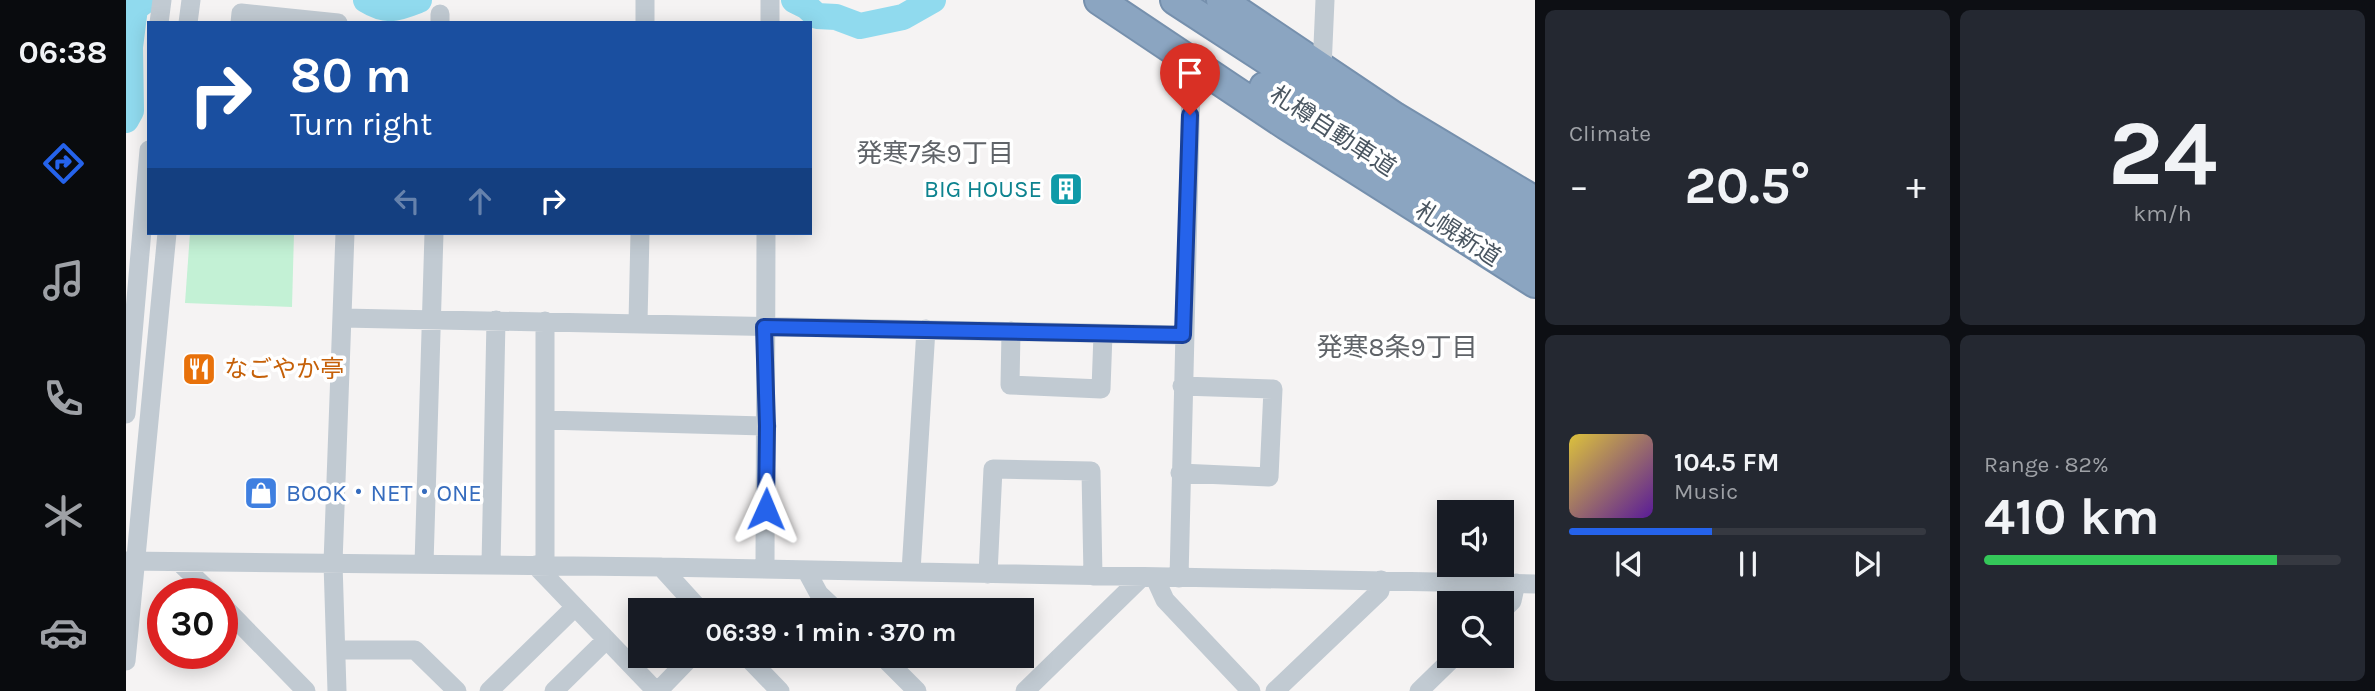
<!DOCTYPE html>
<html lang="en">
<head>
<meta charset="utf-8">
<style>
	:root { --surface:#171b24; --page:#242831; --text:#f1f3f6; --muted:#9ea1a6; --line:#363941; --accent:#2563eb }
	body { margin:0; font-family:Karla,"Noto Sans JP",sans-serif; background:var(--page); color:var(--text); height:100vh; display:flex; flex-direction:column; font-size:26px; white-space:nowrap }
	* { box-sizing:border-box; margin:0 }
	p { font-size:23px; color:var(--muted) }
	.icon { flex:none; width:38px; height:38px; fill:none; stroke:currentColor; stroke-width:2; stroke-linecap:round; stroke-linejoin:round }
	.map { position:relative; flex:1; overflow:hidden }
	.details { display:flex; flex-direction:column; gap:10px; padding:10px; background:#0d0f14; width:840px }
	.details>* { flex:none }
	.banner { position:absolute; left:21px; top:21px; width:665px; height:214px; border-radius:0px; box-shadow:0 4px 18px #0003; background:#1a4fa0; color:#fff; overflow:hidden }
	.fabs { position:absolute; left:1311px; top:500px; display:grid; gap:14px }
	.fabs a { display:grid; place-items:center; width:77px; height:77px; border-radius:0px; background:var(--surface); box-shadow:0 4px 18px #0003; font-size:35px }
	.speed { position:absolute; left:21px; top:578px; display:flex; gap:14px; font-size:35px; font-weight:700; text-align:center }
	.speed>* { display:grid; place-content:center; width:91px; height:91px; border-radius:50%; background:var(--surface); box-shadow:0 4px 18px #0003; line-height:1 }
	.speed .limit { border:10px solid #d22; background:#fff; color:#111 }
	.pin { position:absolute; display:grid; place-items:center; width:60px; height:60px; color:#fff; margin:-72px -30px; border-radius:50% 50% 50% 0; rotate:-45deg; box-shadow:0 0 7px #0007 }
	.pin .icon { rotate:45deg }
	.me { position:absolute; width:77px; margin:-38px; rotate:1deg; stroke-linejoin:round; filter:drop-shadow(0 0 5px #0008) }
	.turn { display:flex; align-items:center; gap:24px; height:147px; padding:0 28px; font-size:32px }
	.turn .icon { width:91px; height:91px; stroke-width:2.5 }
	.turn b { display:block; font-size:49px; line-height:60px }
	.lanes { display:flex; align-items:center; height:66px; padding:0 28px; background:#0003; justify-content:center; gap:35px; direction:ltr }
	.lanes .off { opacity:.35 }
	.big { font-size:52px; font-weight:700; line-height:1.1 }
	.details .widget { flex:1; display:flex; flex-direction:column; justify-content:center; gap:10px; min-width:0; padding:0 24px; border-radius:10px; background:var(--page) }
	.details .dial { align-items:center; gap:0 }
	.dial b { font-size:91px; line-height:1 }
	.song { display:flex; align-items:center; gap:21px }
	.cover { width:84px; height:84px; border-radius:10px; background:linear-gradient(135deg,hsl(50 70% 55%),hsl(270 70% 35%)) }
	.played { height:7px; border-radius:4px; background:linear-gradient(90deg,var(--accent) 40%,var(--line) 40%) }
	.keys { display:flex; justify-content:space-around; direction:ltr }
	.heat { display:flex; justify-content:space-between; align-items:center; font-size:38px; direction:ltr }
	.charge { height:10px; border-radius:5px; background:linear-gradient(90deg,#34c759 82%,var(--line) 0) }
	.details .tiles { flex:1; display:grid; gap:10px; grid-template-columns:repeat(2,1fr) }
	.trip { position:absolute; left:502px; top:598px; width:406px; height:70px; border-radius:0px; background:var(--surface); box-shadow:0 4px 18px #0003; font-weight:700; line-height:70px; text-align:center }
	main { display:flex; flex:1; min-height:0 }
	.tab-bar { display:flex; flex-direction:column; width:126px; justify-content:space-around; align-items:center; background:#090b0e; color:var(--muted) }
	.tab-bar .icon { width:49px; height:49px }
	.tab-bar .active { color:var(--accent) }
	.tab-bar b { font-size:32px; color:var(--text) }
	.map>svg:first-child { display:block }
	.green { fill:#c3f1d5 }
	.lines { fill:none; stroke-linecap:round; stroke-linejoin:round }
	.river { stroke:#90daee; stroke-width:26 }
	.highway-casing { stroke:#7690ad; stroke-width:32 }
	.minor { stroke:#c1cad2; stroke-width:19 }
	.highway { stroke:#8ba5c1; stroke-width:28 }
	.route-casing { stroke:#184099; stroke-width:18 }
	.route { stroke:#2563eb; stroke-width:12 }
	.labels { text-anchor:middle; stroke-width:7; stroke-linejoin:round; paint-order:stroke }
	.street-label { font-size:24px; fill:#4a5661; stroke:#fff }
	.culture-label { font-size:24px; fill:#0d838f; stroke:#fff; text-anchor:end }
	.food-label { font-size:24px; fill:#c56008; stroke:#fff; text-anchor:start }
	.shop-label { font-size:24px; fill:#366cbe; stroke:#fff; text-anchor:start }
	.neighbourhood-label { font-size:26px; fill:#5f6368; stroke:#fff }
</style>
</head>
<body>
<main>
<nav class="tab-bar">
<b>06:38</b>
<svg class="icon active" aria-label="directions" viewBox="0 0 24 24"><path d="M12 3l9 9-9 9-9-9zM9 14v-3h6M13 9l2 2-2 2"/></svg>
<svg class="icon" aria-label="music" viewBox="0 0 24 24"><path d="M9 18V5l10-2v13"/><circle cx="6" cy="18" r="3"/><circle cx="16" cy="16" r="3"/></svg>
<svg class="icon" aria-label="phone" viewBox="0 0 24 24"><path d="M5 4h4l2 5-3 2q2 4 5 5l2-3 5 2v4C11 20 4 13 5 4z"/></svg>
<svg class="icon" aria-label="climate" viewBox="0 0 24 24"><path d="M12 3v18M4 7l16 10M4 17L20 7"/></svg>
<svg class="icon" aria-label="car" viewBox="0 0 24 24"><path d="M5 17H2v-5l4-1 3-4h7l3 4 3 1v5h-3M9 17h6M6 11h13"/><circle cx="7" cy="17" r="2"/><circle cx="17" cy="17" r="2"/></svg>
</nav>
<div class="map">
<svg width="1409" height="691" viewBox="0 0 1409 691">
	<rect width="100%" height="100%" fill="#f5f3f3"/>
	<path class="green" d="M 64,233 L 168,233 L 166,307 L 59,303 Z"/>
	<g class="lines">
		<path class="river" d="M 240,0 C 261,13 270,9 293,0
			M 668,0 L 680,6 L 691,16 L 710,17 L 734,26 L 777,17 L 807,0
			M 0,120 L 5,111 L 4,47 L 9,8 L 20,0"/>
		<g class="highway-casing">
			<path id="highway" d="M 973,0 L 1160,125 L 1409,283
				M 1049,0 L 1287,155 L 1409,229
				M 1095,0 L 1269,117 L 1409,201
				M 1138,87 L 1213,135
				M 1256,163 L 1409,256"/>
		</g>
		<path class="minor" d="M 33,23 L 36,0
			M 62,23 L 65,0
			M 114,23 L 115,13 L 212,23
			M 314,23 L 314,14
			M 519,23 L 519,0
			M 644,23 L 644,0
			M 1196,68 L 1199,0
			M 217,318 L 1057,335
			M 419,321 L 419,565
			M 512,322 L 514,233
			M 885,331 L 884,385 L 975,389 L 977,334
			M 0,414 L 23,150
			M 419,420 L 641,426
			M 1054,473 L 1143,477 L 1147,389 L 1056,386
			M 0,561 L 535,567 L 1409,584
			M 53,562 L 85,593
			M 298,564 L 308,233
			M 365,565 L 370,320
			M 409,565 L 530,691
			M 535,567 L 575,611
			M 639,569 L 640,233
			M 680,570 L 693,594 L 711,611
			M 785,571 L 800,329
			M 862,574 L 867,469 L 965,471 L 967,576
			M 1029,578 L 1039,600 L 1125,691
			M 1053,578 L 1065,87 L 1070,64
			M 96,605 L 180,691
			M 1376,611 L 1386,601 L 1390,583
			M 212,650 L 289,650 L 331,691
			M 620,656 L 654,691
			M 756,656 L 791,691
			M 0,661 L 41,233
			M 211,691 L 207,563 L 219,233
			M 363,691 L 448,608
			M 428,691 L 480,640
			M 532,691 L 566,656
			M 899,691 L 1016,577
			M 1149,691 L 1254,591 L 1255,580
			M 1293,691 L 1329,656"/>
		<use href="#highway" class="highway"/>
	</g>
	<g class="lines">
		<g class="route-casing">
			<path id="route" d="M 640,509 L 641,426 L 638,327 L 1057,335 L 1064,115"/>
		</g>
		<use href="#route" class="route"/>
	</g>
	<defs>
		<g id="building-square" transform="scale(1.75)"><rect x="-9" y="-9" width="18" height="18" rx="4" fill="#0f9aa8" stroke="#fff"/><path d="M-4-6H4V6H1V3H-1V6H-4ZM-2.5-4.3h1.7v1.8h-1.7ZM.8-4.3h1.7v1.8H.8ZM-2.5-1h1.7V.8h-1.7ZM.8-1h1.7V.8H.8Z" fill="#fff"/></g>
		<g id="restaurant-square" transform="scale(1.75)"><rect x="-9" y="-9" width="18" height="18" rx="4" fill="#e8710a" stroke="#fff"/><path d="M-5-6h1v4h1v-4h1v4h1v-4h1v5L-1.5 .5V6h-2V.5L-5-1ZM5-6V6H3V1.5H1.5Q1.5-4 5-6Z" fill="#fff"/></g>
		<g id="shop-square" transform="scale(1.75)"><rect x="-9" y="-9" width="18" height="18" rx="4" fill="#3f7fe0" stroke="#fff"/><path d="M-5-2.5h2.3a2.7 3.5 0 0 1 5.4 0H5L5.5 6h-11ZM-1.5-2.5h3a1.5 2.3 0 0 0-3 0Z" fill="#fff"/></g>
	</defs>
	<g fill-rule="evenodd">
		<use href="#building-square" x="940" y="189"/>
		<use href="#restaurant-square" x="73" y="369"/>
		<use href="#shop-square" x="135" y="493"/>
	</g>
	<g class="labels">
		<g class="street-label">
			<text transform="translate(1207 131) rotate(33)" y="8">札樽自動車道</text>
			<text transform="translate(1332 234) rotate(33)" y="8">札幌新道</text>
		</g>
		<g class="culture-label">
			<text x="916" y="197">BIG HOUSE</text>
		</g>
		<g class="food-label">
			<text x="98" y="377">なごやか亭</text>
		</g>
		<g class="shop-label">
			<text x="160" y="501">BOOK・NET・ONE</text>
		</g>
		<g class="neighbourhood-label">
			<text x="809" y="162">発寒7条9丁目</text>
			<text x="1271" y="356">発寒8条9丁目</text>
		</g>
	</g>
</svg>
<div class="fabs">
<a><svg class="icon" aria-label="sound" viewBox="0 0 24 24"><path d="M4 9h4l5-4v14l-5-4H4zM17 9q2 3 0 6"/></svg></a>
<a><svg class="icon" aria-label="search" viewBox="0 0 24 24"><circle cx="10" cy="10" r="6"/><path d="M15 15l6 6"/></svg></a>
</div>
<div class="speed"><div class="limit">30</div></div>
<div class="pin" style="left:1064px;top:115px;background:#d93025"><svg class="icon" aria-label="arrive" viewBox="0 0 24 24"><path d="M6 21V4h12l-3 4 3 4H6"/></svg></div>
<svg class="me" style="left:640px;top:509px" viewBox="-20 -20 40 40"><path d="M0-17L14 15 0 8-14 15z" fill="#2563eb" stroke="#fff" stroke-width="4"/></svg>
<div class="trip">06:39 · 1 min · 370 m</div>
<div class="banner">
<div class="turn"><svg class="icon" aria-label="right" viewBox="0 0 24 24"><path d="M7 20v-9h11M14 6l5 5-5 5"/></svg><div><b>80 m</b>Turn right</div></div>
<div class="lanes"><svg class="icon off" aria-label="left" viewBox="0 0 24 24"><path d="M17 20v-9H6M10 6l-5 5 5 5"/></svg><svg class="icon off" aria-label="ahead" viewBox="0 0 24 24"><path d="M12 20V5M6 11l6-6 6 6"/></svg><svg class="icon" aria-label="right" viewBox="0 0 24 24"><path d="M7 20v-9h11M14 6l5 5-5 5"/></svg></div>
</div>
</div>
<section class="details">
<div class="tiles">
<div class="widget"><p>Climate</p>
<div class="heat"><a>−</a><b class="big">20.5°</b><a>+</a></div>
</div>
<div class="widget dial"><b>24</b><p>km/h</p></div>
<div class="widget">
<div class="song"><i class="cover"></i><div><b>104.5 FM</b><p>Music</p></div></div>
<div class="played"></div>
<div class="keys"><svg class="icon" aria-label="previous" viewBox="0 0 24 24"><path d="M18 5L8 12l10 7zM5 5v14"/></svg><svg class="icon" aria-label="pause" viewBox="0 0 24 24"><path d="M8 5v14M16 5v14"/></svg><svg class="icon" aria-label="next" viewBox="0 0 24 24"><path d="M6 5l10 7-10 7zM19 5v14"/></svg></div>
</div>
<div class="widget"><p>Range · 82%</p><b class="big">410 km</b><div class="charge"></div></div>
</div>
</section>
</main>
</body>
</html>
